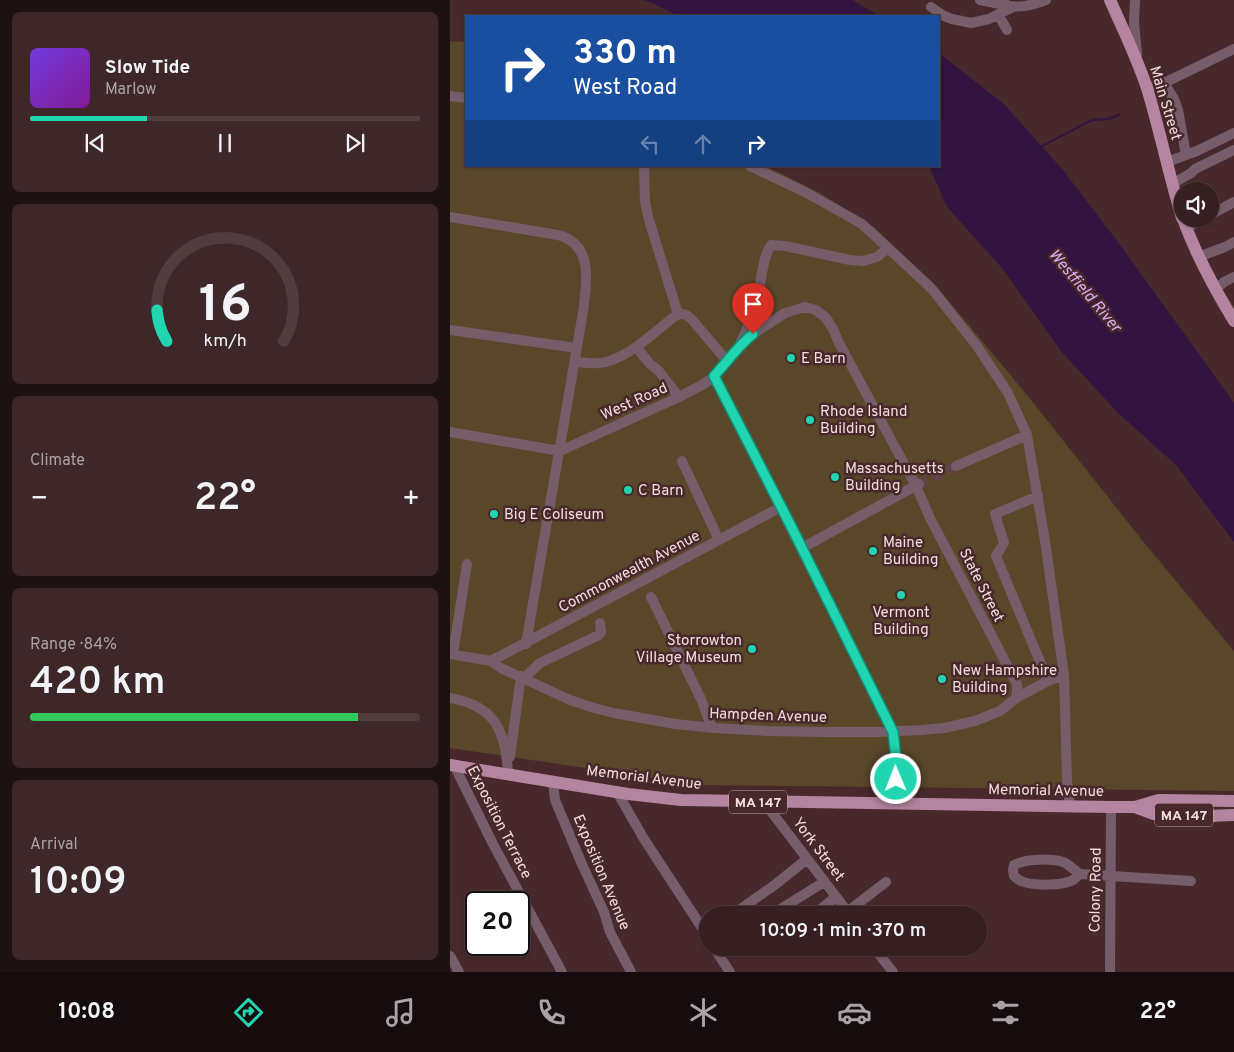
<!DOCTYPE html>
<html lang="en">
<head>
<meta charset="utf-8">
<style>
	:root { --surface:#361f20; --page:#3d2729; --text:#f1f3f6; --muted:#aaa2a5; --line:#503d3e; --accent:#20d5b0 }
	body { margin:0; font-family:Overpass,sans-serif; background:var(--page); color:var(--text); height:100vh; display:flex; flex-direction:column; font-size:19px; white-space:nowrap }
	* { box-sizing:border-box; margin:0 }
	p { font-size:16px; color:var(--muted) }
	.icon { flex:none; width:28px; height:28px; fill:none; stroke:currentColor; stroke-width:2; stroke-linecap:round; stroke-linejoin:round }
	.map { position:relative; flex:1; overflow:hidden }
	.sheet { display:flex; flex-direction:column; gap:12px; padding:12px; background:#1e1112; width:450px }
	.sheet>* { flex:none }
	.hud { position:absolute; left:15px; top:15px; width:475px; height:152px; border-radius:0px; box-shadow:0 1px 4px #0004,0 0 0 1px var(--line); background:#1a4fa0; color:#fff; overflow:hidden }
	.buttons { position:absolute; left:724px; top:182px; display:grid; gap:10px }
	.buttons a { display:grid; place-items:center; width:45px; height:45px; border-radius:50%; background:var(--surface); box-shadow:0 1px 4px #0004,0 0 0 1px var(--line); font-size:25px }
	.speed { position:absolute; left:15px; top:891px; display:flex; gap:10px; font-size:25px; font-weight:700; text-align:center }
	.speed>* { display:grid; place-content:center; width:65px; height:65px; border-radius:50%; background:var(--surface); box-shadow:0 1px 4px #0004,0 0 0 1px var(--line); line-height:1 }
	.speed .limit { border:2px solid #111; border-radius:8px; background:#fff; color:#111 }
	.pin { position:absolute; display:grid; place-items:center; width:42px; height:42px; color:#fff; margin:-51px -21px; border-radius:50% 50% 50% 0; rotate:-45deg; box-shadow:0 0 5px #0007 }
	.pin .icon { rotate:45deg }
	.me { position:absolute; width:55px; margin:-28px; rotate:359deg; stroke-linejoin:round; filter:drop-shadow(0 0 4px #0008) }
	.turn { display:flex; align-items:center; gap:18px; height:105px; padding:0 25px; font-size:22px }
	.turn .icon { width:65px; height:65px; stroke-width:2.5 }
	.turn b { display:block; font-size:35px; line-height:42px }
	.lanes { display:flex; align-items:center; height:48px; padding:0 25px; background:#0003; justify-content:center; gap:25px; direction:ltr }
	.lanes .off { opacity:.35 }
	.big { font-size:38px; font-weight:600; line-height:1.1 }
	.sheet .widget { flex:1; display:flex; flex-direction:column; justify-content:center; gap:8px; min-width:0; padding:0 18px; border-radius:8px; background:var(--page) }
	.sheet .dial { align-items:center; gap:0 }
	.dial svg { height:130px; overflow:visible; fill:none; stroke:var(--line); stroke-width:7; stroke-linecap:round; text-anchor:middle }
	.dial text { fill:var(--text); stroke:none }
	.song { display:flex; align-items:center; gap:15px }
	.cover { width:60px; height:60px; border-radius:8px; background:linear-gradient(135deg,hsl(260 70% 55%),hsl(290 70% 35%)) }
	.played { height:5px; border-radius:2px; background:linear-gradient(90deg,var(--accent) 30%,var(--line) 30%) }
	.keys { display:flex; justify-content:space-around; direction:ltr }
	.heat { display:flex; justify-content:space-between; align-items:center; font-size:28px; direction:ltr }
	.charge { height:8px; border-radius:4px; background:linear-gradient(90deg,#34c759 84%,var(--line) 0) }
	.trip { position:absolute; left:249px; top:906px; width:288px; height:50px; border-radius:25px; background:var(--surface); box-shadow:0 1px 4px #0004,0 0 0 1px var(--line); font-weight:600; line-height:50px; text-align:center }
	.tabs { display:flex; height:80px; justify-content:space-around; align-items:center; background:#160c0d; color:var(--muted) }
	.tabs .icon { width:35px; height:35px }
	.tabs .on { color:var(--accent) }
	.tabs b { font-size:22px; color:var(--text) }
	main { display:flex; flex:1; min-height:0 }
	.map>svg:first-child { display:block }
	.green { fill:#59472a }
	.water { fill:#311540 }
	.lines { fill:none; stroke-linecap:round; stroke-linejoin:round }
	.stream { stroke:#311540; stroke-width:2.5 }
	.minor-tunnel { stroke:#624446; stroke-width:10; stroke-dasharray:10 5; stroke-linecap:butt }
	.minor { stroke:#755d6a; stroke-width:10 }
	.major { stroke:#b584a0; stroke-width:12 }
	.route-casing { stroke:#158a72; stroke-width:12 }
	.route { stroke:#20d5b0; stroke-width:9 }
	.poi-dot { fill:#20d5b0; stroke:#48292b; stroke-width:2 }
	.labels { text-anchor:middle; stroke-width:5; stroke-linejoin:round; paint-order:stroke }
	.shield { fill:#48292b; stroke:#bfa7a8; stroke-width:1 }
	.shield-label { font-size:14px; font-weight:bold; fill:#f2ddde }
	.street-label { font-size:15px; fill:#f2ddde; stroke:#48292b }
	.poi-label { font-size:15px; fill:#f2ddde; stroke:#48292b; text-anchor:start }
	.water-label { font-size:16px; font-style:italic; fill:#dcaef8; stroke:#48292b }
</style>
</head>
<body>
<main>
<section class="sheet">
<div class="widget">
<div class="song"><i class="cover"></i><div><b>Slow Tide</b><p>Marlow</p></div></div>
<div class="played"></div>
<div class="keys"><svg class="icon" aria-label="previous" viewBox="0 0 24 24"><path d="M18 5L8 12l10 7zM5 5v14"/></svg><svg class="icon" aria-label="pause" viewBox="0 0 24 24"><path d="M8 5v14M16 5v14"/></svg><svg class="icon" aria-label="next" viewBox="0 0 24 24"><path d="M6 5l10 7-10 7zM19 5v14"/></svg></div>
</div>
<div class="widget dial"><svg viewBox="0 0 100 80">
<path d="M14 69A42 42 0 1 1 86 69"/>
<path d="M14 69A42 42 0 0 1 8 50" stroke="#20d5b0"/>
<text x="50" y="56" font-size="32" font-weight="700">16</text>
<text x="50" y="72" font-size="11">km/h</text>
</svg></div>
<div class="widget"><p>Climate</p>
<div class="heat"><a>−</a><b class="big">22°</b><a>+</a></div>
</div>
<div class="widget"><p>Range · 84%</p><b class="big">420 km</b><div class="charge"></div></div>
<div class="widget"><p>Arrival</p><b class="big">10:09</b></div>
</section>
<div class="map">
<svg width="784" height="972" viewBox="0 0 784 972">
	<rect width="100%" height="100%" fill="#48292b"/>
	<path class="green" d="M 0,41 L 16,42 L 16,166 L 315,166 L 330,173 L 370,193 L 425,228 L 488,288 L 581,400 L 692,540 L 784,651 L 784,791 L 251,785 L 0,748 Z"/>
	<path class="water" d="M 193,0 L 402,0 L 430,16 L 229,16 L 202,3 Z
		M 489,53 L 554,104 L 613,170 L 671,246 L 784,403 L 784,542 L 726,465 L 668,413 L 611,351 L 552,268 L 497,207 L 479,166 L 489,166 Z"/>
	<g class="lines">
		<path class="stream" d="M 590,147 L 642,120 L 658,119 L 669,115"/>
		<path class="minor-tunnel" d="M 469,484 L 506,466"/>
		<path class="minor" d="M 530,0 L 555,5
			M 554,0 L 555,5 C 569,9 582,5 596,0
			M 685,0 L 684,22 L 687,54
			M 481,7 L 494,16 L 502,19 L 521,23 L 539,19 L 563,7
			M 548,14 L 557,30
			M 714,83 L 724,99 L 728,110 L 736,155
			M 696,88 L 714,83 L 784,49
			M 0,96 L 16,98
			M 717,162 L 747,151 L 784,133
			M 194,166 L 195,202 L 199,220 L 228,314
			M 300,166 L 355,192 L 412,224 L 481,288 L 527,346 L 558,393 L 577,435 L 595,541 L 614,675 L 617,780 L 620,807
			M 722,184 L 741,173 L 745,169 L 784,150
			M 760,215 L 784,202
			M 0,217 L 102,234 C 106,235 110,235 114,237 C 144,249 136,287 133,312 L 76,644
			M 736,228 L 754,219
			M 748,257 L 775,247 L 784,242
			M 765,290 L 774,282 L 784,277
			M 0,330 L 127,348
			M 291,341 C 298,328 303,314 307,300 C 311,284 312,258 321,245 L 335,246 L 400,260 L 413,261 L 427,257 L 438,248
			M 186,347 L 200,364 L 208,370 L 229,397
			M 125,362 C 135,362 146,365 156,362 C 182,355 203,333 224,317 C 233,311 238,315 244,322 L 277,361
			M 264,376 L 443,731 C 447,756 446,779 445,804
			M 0,432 L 110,451 L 227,398 L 252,385 L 263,378 L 294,341 L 303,334 L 335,313 L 355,307 L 366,310 L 376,318 L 383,329 L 388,341 L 466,486 L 480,518 L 567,684 L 567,691 L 566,698
			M 232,461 L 269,540
			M 506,466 L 577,435
			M 588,496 L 545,514 L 554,543 L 546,556 L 598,681
			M 352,548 L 469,484
			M 201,597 L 251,699 L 262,728
			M 0,654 L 41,661 L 51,668 L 120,700 L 144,708 L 164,713 L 225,724 L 264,728 L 317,731 L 374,732 L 429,732 L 471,730 L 494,728 L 525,721 L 550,711 L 560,703 L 566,698 L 598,681 L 614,675
			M 3,654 L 17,564
			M 41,661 L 331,507
			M 74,678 L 90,663 L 149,635 L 151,632 L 150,623
			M 0,698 C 46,706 56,732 58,774
			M 60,757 L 71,676
			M 4,765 L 43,844 L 112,972
			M 103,782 L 105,800 L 131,862 L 154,912 L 160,932 L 181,972
			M 167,792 L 194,839 L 258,937
			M 314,802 L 400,915
			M 630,874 C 627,876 626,878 623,880 C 612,886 583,886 571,881 C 569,880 565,877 564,876 L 563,870 L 564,865 C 575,859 601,858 613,862 C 619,864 625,871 630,874 L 741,881
			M 397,912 L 436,882
			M 282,915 L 326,884 L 357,859
			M 321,915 L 374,882
			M 363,915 L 386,897
			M 264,948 L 280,972
			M 424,948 L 443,972
			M 0,956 L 9,972
			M 660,972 L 661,807"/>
		<path class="major" d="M 660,0 C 673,29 687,58 697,88 C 710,131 719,175 732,218
			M 733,219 C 746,255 764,288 784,321
			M 0,765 L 178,794 L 231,800 L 661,807 L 685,807 L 705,801 L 710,800 L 784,801
			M 685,807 L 704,814 L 735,815 L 759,816 L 784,815"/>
	</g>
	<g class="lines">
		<g class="route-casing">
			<path id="route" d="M 303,334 C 288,346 277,362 264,376 L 343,530 L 443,732 L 446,758 L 446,779"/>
		</g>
		<use href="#route" class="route"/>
	</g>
	<g class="poi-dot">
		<circle cx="341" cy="358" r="5"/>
		<circle cx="360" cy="420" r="5"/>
		<circle cx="385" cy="477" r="5"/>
		<circle cx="178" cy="490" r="5"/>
		<circle cx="44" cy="514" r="5"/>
		<circle cx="423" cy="551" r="5"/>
		<circle cx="451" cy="595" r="5"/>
		<circle cx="302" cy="649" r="5"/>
		<circle cx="492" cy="679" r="5"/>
	</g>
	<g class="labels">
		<g class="shield">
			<rect x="279" y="790.5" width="58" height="23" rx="4"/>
			<rect x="705" y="803.5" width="58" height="23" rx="4"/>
		</g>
		<g class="shield-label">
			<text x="308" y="807">MA 147</text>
			<text x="734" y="820">MA 147</text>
		</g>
		<g class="street-label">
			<text transform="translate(716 103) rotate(73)" y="5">Main Street</text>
			<text transform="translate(184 401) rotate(-24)" y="5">West Road</text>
			<text transform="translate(179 571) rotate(-28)" y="5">Commonwealth Avenue</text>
			<text transform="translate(532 585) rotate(63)" y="5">State Street</text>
			<text transform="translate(318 715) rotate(2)" y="5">Hampden Avenue</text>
			<text transform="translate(194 777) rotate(7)" y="5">Memorial Avenue</text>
			<text transform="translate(596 790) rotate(1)" y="5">Memorial Avenue</text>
			<text transform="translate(50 822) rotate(63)" y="5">Exposition Terrace</text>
			<text transform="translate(369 849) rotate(53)" y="5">York Street</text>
			<text transform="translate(152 872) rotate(67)" y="5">Exposition Avenue</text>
			<text transform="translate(645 890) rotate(-89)" y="5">Colony Road</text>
		</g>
		<g class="poi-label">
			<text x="351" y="363">E Barn</text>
			<text x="370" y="416">Rhode Island<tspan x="370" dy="17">Building</tspan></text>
			<text x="395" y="473">Massachusetts<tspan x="395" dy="17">Building</tspan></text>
			<text x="188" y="495">C Barn</text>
			<text x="54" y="519">Big E Coliseum</text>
			<text x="433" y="547">Maine<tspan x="433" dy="17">Building</tspan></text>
			<text x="451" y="617" text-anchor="middle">Vermont<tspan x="451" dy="17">Building</tspan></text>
			<text x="292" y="645" text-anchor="end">Storrowton<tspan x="292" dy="17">Village Museum</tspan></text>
			<text x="502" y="675">New Hampshire<tspan x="502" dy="17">Building</tspan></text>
		</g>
		<g class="water-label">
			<text transform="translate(636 290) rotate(50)" y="6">Westfield River</text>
		</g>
	</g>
</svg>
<div class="buttons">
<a><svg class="icon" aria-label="sound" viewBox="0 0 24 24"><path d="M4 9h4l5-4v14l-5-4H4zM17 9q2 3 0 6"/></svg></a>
</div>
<div class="speed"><div class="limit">20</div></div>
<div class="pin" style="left:303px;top:334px;background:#d93025"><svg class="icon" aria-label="arrive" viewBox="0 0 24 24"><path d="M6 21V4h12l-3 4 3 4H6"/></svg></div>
<svg class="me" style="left:446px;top:779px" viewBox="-20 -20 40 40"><circle r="17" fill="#20d5b0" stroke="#fff" stroke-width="3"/><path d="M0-11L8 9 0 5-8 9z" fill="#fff"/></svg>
<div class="trip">10:09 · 1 min · 370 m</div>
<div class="hud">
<div class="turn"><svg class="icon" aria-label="right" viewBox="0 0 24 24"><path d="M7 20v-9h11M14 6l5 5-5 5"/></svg><div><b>330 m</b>West Road</div></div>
<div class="lanes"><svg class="icon off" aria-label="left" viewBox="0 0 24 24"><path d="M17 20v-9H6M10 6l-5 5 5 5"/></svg><svg class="icon off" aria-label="ahead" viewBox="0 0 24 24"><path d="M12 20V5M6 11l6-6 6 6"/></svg><svg class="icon" aria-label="right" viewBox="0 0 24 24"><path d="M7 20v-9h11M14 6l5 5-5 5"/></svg></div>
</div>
</div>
</main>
<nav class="tabs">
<b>10:08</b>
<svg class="icon on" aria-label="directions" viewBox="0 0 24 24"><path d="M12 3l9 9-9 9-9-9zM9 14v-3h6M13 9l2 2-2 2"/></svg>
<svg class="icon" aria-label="music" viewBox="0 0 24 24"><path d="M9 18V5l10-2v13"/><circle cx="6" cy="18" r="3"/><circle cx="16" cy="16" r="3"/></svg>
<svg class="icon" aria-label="phone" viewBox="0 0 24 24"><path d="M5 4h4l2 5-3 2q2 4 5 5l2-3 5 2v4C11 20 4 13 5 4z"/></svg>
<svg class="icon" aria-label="climate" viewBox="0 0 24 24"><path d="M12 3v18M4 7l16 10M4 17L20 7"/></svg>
<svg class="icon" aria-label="car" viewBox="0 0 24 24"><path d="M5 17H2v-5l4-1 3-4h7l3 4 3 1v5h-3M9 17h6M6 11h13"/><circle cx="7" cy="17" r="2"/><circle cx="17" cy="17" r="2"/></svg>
<svg class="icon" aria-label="filters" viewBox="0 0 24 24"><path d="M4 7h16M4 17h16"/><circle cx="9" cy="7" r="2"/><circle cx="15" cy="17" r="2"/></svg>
<b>22°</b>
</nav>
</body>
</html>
